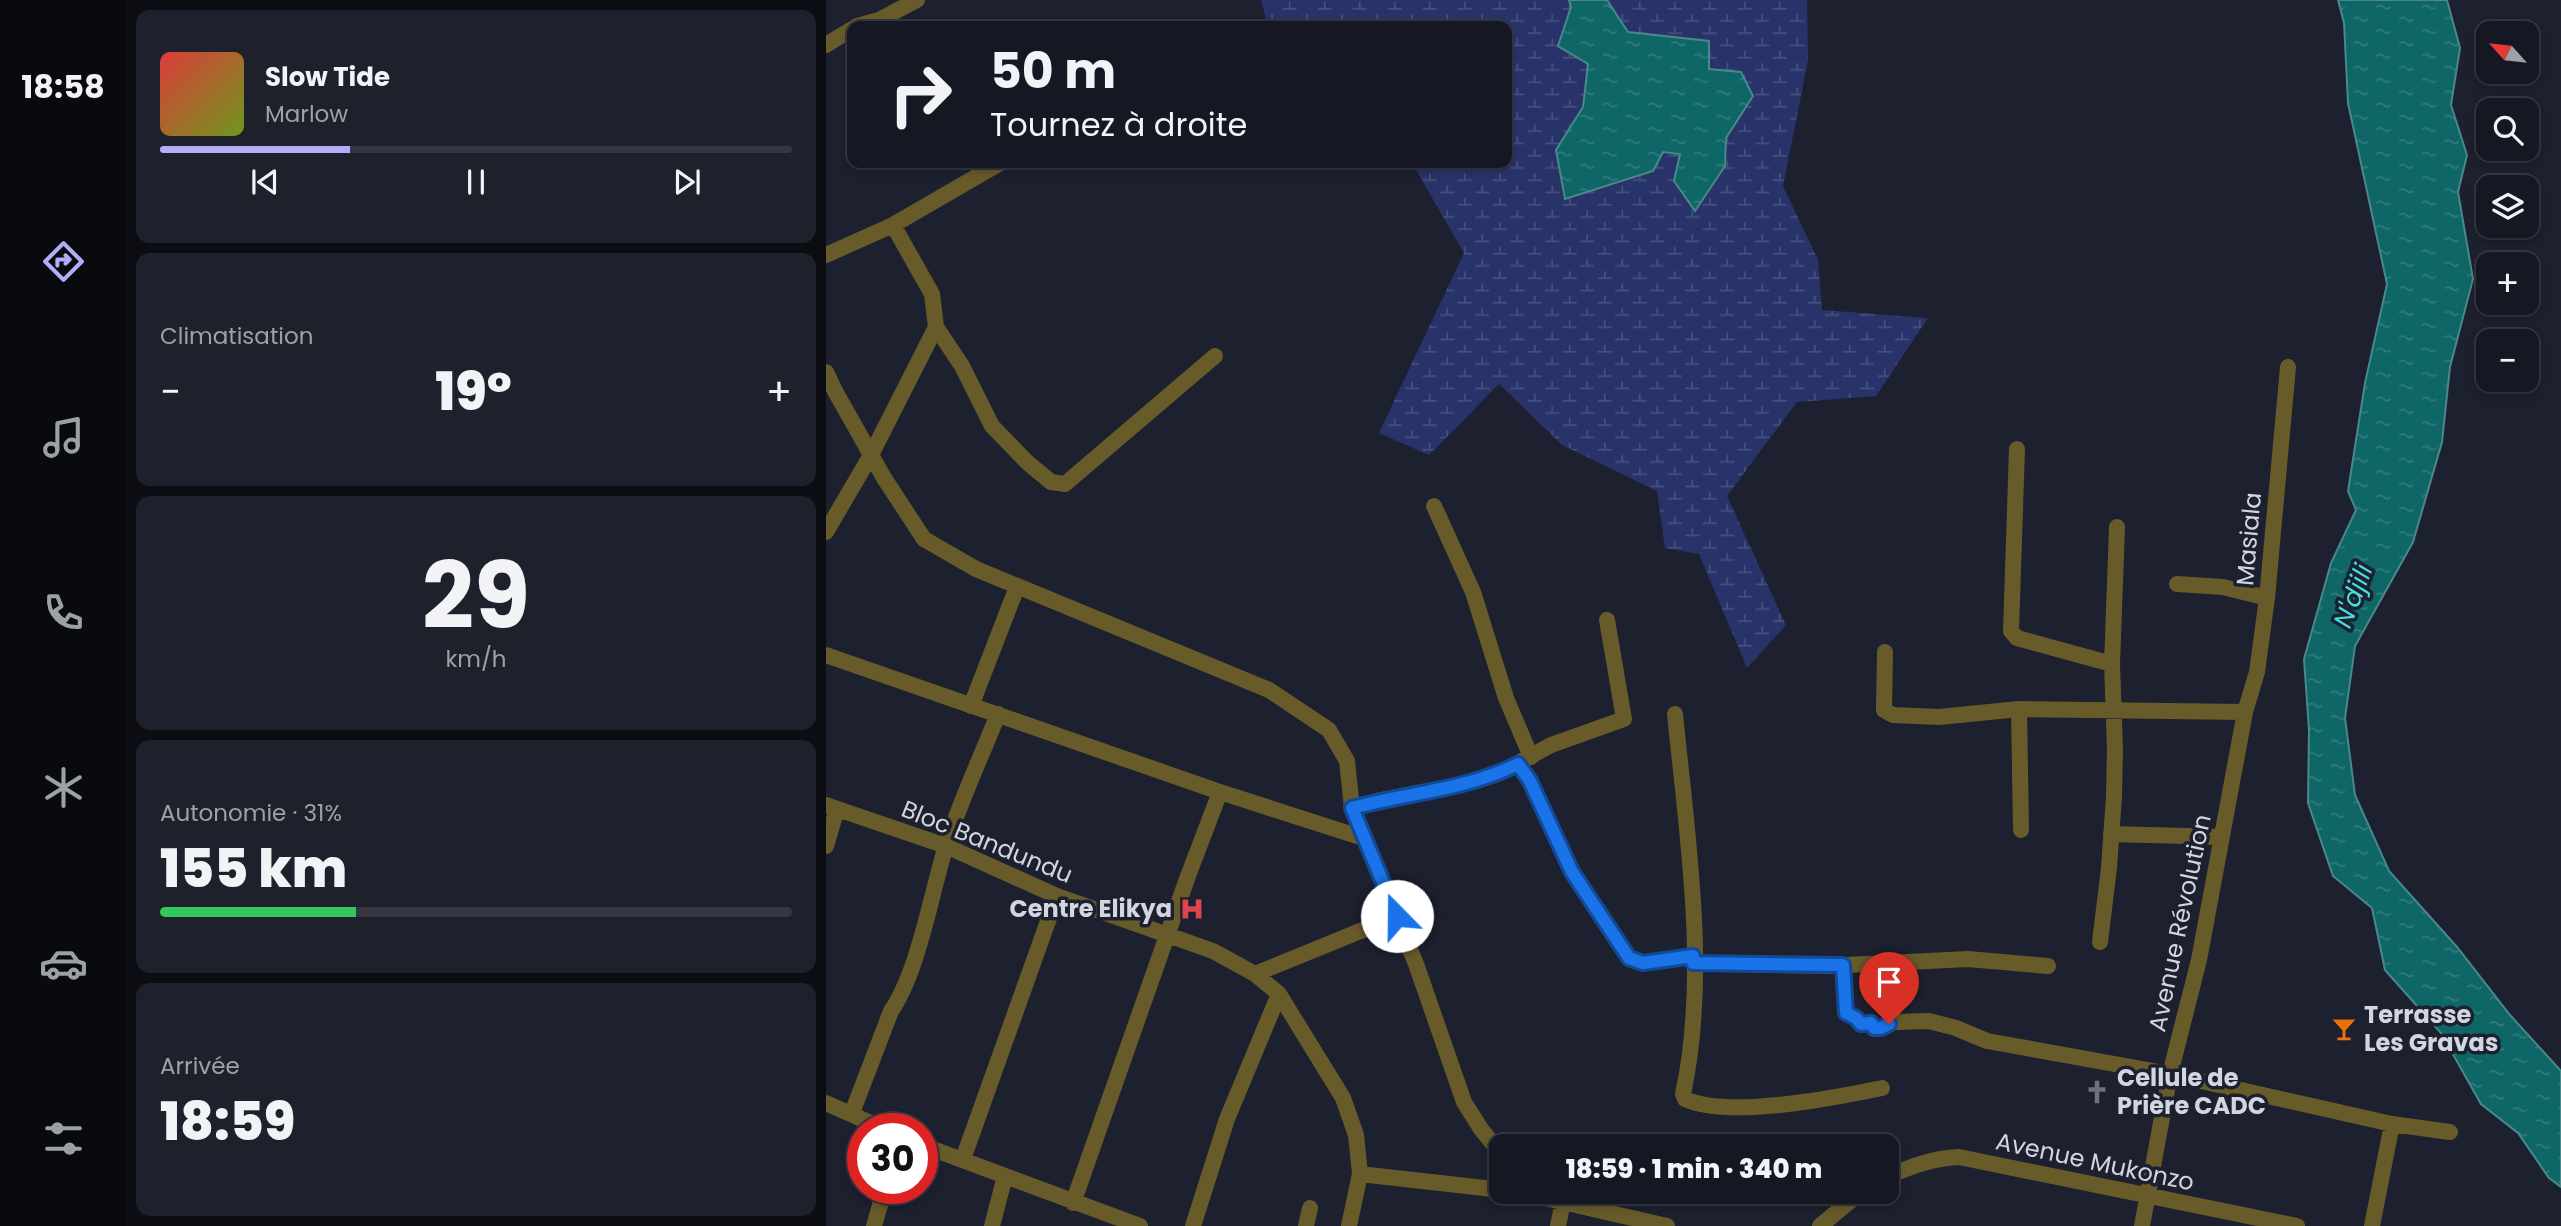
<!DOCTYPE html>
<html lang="fr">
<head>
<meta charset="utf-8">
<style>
	:root { --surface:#151823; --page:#1e212b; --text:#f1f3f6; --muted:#9da0a6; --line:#343741; --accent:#b4acf9 }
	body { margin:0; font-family:Poppins,sans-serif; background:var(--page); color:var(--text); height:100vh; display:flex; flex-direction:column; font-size:26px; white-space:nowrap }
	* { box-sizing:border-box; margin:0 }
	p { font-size:23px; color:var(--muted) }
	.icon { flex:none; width:38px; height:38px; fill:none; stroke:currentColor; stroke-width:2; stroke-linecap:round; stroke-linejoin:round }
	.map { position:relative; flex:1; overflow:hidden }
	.panel { display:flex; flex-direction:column; gap:10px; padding:10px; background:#0c0d13; width:700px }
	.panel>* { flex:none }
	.top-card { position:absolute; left:21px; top:21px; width:665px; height:147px; border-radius:14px; box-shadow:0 4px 10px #0003,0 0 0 2px var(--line); background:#151823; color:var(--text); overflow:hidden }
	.needle { width:46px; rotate:297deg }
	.buttons { position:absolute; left:1650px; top:21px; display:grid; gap:14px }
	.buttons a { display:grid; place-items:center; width:63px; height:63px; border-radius:14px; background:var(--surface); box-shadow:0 4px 10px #0003,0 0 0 2px var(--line); font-size:35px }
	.speed { position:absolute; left:21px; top:1113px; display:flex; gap:14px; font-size:35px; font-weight:700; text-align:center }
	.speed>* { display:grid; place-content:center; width:91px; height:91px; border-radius:50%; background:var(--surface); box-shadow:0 4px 10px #0003,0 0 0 2px var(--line); line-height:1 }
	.speed .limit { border:10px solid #d22; background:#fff; color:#111 }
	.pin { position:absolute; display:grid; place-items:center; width:60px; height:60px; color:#fff; margin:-72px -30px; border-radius:50% 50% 50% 0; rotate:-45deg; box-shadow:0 0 7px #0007 }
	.pin .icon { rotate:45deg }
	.me { position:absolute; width:77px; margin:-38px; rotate:338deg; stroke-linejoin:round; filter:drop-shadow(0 0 5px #0008) }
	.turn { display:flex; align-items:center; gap:24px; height:147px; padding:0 28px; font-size:32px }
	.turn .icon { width:91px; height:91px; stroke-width:2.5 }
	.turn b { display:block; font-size:49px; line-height:60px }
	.big { font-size:52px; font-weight:800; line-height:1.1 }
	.panel .tile { flex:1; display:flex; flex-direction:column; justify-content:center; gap:10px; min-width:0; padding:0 24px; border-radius:14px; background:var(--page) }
	.panel .dial { align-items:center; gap:0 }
	.dial b { font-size:91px; line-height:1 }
	.song { display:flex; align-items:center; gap:21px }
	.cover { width:84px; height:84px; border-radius:10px; background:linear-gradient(135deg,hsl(0 70% 55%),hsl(80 70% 35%)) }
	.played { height:7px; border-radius:4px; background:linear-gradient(90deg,var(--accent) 30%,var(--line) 30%) }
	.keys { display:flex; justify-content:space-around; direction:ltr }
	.heat { display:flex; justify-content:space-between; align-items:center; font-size:38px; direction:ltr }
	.charge { height:10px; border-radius:5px; background:linear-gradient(90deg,#34c759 31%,var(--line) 0) }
	.trip { position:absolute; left:663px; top:1134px; width:410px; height:70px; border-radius:14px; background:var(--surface); box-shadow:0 4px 10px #0003,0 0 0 2px var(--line); font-weight:800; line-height:70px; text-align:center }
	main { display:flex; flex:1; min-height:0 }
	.tab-bar { display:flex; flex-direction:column; width:126px; justify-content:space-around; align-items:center; background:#080a0e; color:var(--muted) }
	.tab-bar .icon { width:49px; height:49px }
	.tab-bar .active { color:var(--accent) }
	.tab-bar b { font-size:32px; color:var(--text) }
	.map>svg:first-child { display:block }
	.wetland { fill:url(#wetland-marsh) }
	.water { fill:url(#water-ripples); stroke:#4a888b; stroke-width:2 }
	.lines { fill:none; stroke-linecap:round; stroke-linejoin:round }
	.minor { stroke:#685b2a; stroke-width:16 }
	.route-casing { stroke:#114b97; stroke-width:18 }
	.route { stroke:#1a73e8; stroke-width:12 }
	.labels { text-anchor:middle; stroke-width:7; stroke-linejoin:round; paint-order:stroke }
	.street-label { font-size:24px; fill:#d2d6e0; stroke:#1c202f }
	.poi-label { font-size:24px; font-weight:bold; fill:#d2d6e0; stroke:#1c202f; text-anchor:start }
	.water-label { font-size:26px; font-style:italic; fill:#45dddd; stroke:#1c202f }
</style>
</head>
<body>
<main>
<nav class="tab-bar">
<b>18:58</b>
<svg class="icon active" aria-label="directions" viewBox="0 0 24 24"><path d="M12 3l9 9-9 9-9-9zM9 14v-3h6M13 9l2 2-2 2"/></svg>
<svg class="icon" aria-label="music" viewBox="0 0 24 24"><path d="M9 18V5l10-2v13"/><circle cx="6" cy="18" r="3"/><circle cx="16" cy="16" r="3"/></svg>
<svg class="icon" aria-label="phone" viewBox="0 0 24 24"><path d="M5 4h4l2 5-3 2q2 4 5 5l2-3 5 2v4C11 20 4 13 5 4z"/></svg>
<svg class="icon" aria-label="climate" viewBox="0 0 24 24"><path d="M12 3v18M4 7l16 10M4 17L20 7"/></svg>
<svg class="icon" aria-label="car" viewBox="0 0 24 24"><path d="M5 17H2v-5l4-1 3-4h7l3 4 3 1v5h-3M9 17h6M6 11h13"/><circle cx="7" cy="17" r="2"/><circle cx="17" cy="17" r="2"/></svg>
<svg class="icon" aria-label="filters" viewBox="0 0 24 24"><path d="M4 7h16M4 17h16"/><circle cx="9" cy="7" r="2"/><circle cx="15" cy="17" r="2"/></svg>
</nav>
<section class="panel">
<div class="tile">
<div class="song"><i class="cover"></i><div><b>Slow Tide</b><p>Marlow</p></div></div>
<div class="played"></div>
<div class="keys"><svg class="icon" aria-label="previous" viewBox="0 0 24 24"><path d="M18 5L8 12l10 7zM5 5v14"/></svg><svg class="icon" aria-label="pause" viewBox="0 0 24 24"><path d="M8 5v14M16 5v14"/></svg><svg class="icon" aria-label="next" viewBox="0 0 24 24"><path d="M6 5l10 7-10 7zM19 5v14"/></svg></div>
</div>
<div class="tile"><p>Climatisation</p>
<div class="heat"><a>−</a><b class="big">19°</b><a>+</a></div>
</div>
<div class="tile dial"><b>29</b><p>km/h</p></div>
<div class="tile"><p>Autonomie · 31%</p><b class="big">155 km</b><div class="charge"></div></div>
<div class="tile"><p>Arrivée</p><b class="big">18:59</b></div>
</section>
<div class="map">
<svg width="1735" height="1226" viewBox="0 0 1735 1226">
	<defs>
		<pattern id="wetland-marsh" width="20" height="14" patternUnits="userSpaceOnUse" patternTransform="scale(1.75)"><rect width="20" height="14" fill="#283369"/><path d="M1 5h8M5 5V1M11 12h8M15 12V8" fill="none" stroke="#46507e"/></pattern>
		<pattern id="water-ripples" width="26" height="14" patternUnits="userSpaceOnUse" patternTransform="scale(1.75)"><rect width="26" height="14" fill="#0f6666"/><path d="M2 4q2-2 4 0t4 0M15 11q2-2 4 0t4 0" fill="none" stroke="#317b7c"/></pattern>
	</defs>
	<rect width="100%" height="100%" fill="#1c202f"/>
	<path class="wetland" d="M 435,0 L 743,0 L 745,7 L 733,46 L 762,64 L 757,107 L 730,150 L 739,199 L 827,171 L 837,152 L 855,154 L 899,167 L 900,138 L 927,95 L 882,69 L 883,41 L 802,32 L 781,0 L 981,0 L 982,60 L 957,186 L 992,260 L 996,310 L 1102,318 L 1050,396 L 971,402 L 901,496 L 960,625 L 921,668 L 873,554 L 839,548 L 831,491 L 736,445 L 673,384 L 603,455 L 553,433 L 638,253 L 586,163 L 681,163 L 681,26 L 442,26 Z"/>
	<path class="water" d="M 743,0 L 781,0 L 802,32 L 883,41 L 883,69 L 915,72 L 927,96 L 900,138 L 899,166 L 869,211 L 848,181 L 854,154 L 837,152 L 827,171 L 739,199 L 730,150 L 757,107 L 762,64 L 732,46 L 745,7 Z
		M 1512,0 L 1621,0 L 1634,48 L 1625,105 L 1641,155 L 1632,192 L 1647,279 L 1624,367 L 1616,442 L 1587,542 L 1529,646 L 1519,718 L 1529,795 L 1563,871 L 1631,947 L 1684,1015 L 1735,1071 L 1735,1187 L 1723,1178 L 1692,1133 L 1655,1104 L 1615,1033 L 1559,970 L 1546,908 L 1507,876 L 1482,803 L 1483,730 L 1478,659 L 1505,563 L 1530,510 L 1522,491 L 1539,383 L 1561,284 L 1522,103 L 1518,23 Z"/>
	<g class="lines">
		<path class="minor" d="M 31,26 L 53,20 L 91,0
			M 0,45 L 26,29
			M 0,255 L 67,225 L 174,163
			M 110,327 L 136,366 L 166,426 L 202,463 L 225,482 L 239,484 L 389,356
			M 0,372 L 9,391 L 58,478 L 98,539 L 150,569 L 443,690 L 503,730 L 521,761 L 526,808 L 590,964 L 638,1102 L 655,1129 L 676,1155
			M 1191,449 L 1185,631 L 1191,638 L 1286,664
			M 608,506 L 647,592 L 680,698 L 705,757
			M 0,532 L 45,455 L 110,327 L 106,294 L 67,225
			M 1351,584 L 1397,587 L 1441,598
			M 1059,652 L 1058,710 L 1067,715 L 1113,717 L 1193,709 L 1419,712
			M 0,655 L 394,792 L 540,839
			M 145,706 L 191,587
			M 1193,709 L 1195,830
			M 849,714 C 861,835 883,974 857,1094 L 859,1099 C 902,1119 1008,1098 1056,1088
			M 693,764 L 704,781 L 746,872 L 803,958 L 817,963 L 868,956
			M 0,805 L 120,846 L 231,896 L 387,951 L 429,974 L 453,994 L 517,1098 L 530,1135 L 534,1174 L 523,1226
			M 526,808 L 555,800 L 642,783 L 674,773 L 725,745 L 798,719 L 781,620
			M 1285,834 L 1396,837
			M 0,846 L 11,809
			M 1274,942 L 1283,868 L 1288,796 L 1289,749 L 1286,664 L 1291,527
			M 867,963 L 999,966 L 1142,959 L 1222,966
			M 1017,965 L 1020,1013 L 1030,1018 L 1035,1024 L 1045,1023 L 1048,1028 L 1055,1028 L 1069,1022 L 1103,1021 L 1130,1028 L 1161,1041 L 1344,1074 L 1566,1124 L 1624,1132
			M 429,974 L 571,916
			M 0,1103 L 58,1129
			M 26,1113 L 65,1011 C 92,972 105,895 119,849 C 133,803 155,758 172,714
			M 96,1145 L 314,1226
			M 137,1159 L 231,896
			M 534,1174 L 676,1190
			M 1060,1177 C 1084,1167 1106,1158 1133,1157 L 1471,1226
			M 693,1192 L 841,1226
			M 247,1203 L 362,876 L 394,792
			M 48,1226 L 59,1188
			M 166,1226 L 179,1176
			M 367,1226 L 401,1119 L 453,994
			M 480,1226 L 484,1208
			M 732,1226 L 737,1201
			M 994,1226 L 1035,1192
			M 1316,1226 L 1344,1074 L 1373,960 L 1419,712 L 1431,672 L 1441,598 L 1462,367
			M 1546,1226 L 1566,1124"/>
	</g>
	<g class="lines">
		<g class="route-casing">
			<path id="route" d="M 571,916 L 526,808 C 581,793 640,790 692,764 L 704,781 L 746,872 L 803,958 L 817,963 L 867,956 L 867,963 L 1017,965 L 1020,1013 L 1030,1018 L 1035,1024 L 1045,1023 L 1048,1028 L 1055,1028 L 1063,1024"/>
		</g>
		<use href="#route" class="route"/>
	</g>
	<defs>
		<g id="hospital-bare" transform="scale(1.89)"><path d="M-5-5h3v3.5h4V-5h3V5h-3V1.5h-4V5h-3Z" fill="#e0444e" stroke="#1c202f" stroke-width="2.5" paint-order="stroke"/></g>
		<g id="bar-bare" transform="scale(1.89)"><path d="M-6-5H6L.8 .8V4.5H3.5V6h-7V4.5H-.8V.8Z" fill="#e8710a" stroke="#1c202f" stroke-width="2.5" paint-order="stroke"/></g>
		<g id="church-bare" transform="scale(1.89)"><path d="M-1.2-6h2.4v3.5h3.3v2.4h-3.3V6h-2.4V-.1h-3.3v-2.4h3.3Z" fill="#6b7280" stroke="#1c202f" stroke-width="2.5" paint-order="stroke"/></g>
	</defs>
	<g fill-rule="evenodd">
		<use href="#hospital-bare" x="366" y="909"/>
		<use href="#bar-bare" x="1518" y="1029"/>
		<use href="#church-bare" x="1271" y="1092"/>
	</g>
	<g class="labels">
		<g class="street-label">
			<text transform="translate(1423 539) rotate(-85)" y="8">Masiala</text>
			<text transform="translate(161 842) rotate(22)" y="8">Bloc Bandundu</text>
			<text transform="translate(1354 923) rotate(-78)" y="8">Avenue Révolution</text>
			<text transform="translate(1269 1162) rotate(12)" y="8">Avenue Mukonzo</text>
		</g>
		<g class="poi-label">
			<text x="346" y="917" text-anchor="end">Centre Elikya</text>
			<text x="1538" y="1023">Terrasse<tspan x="1538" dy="28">Les Gravas</tspan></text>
			<text x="1291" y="1086">Cellule de<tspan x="1291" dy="28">Prière CADC</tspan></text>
		</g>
		<g class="water-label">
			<text transform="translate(1527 596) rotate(-69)" y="9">N'djili</text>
		</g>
	</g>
</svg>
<div class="buttons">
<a><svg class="needle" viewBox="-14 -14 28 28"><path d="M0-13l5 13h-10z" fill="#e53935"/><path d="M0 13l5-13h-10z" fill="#9da0a6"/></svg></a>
<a><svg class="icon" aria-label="search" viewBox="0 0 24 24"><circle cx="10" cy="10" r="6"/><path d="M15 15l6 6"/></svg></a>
<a><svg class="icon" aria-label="layers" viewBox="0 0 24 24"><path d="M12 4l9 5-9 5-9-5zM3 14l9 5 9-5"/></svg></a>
<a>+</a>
<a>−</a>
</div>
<div class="speed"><div class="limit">30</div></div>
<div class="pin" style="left:1063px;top:1024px;background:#d93025"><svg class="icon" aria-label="arrive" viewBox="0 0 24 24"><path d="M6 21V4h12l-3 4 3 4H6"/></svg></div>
<svg class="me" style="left:571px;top:916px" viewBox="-20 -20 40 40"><circle r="19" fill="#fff"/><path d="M0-13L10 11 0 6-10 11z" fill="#1a73e8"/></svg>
<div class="trip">18:59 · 1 min · 340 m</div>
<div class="top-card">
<div class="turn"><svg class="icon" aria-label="right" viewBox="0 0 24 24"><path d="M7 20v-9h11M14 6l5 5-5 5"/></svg><div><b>50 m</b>Tournez à droite</div></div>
</div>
</div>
</main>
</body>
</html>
